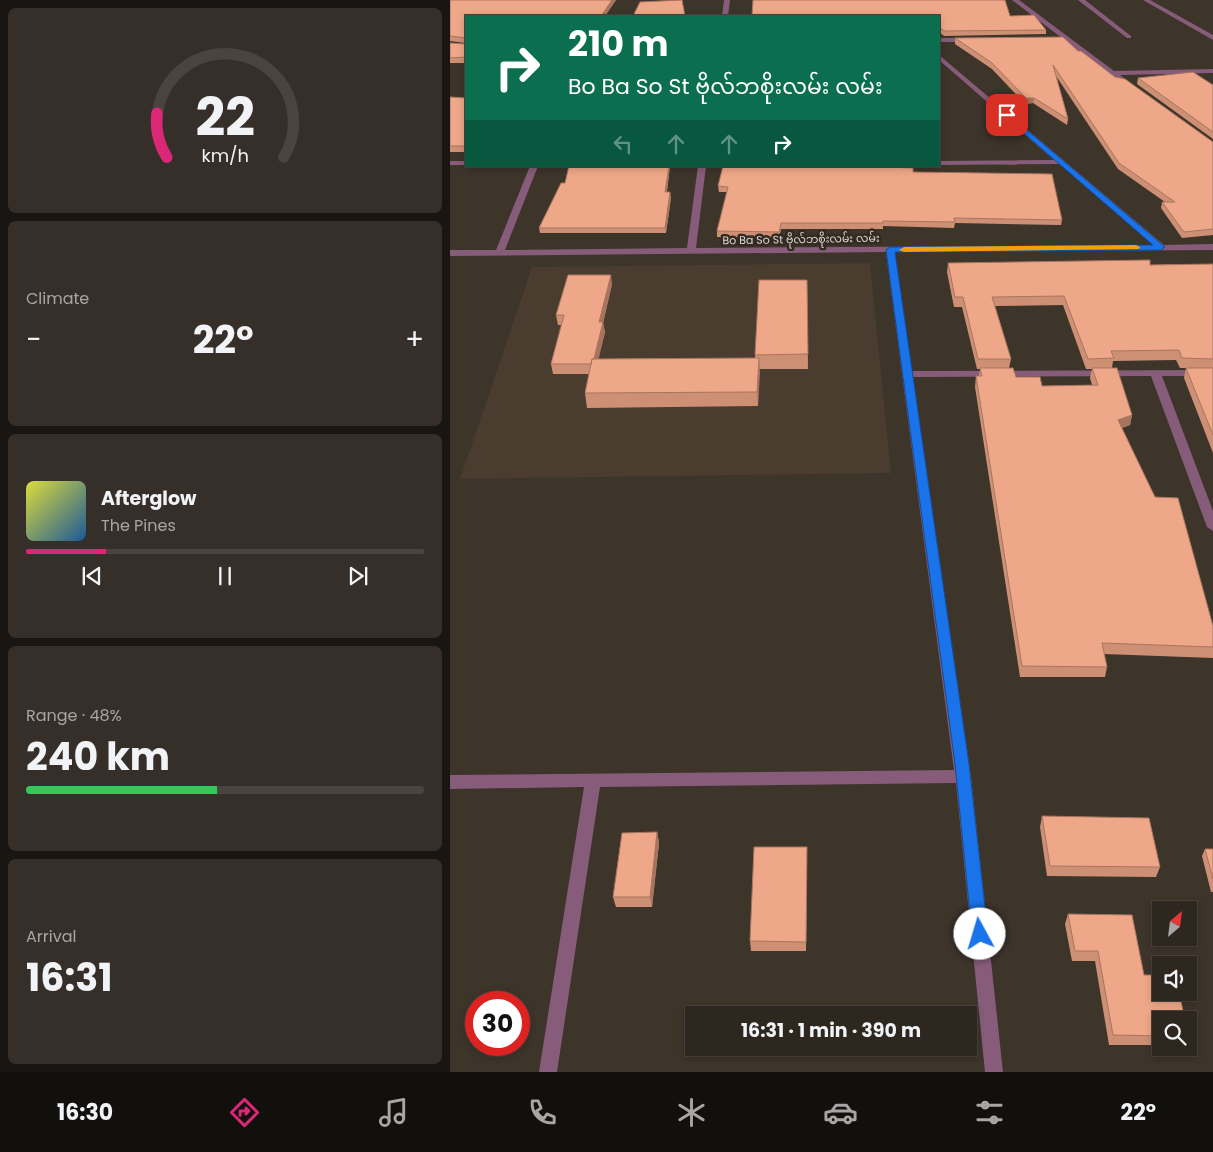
<!DOCTYPE html>
<html lang="en">
<head>
<meta charset="utf-8">
<style>
	:root { --surface:#2e2720; --page:#362f29; --text:#f1f3f6; --muted:#a7a5a5; --line:#49443e; --accent:#db2777 }
	body { margin:0; font-family:Poppins,"Noto Sans Myanmar",sans-serif; background:var(--page); color:var(--text); height:100vh; display:flex; flex-direction:column; font-size:19px; white-space:nowrap }
	* { box-sizing:border-box; margin:0 }
	p { font-size:16px; color:var(--muted) }
	.icon { flex:none; width:28px; height:28px; fill:none; stroke:currentColor; stroke-width:2; stroke-linecap:round; stroke-linejoin:round }
	.map { position:relative; flex:1; overflow:hidden }
	.sheet { display:flex; flex-direction:column; gap:8px; padding:8px; background:#191512; width:450px }
	.sheet>* { flex:none }
	.top-card { position:absolute; left:15px; top:15px; width:475px; height:152px; border-radius:0px; box-shadow:0 2px 8px #0003,0 0 0 1px var(--line); background:#0b6e4f; color:#fff; overflow:hidden }
	.needle { width:32px; rotate:28deg }
	.fabs { position:absolute; left:702px; top:901px; display:grid; gap:10px }
	.fabs a { display:grid; place-items:center; width:45px; height:45px; border-radius:0px; background:var(--surface); box-shadow:0 2px 8px #0003,0 0 0 1px var(--line); font-size:25px }
	.speed { position:absolute; left:15px; top:991px; display:flex; gap:10px; font-size:25px; font-weight:700; text-align:center }
	.speed>* { display:grid; place-content:center; width:65px; height:65px; border-radius:50%; background:var(--surface); box-shadow:0 2px 8px #0003,0 0 0 1px var(--line); line-height:1 }
	.speed .limit { border:8px solid #d22; background:#fff; color:#111 }
	.pin { position:absolute; display:grid; place-items:center; width:42px; height:42px; color:#fff; margin:-21px; border-radius:10px; box-shadow:0 2px 8px #0006 }
	.me { position:absolute; width:55px; margin:-28px; rotate:354deg; stroke-linejoin:round; filter:drop-shadow(0 0 4px #0008) }
	.turn { display:flex; align-items:center; gap:18px; height:105px; padding:0 20px; font-size:22px }
	.turn .icon { width:65px; height:65px; stroke-width:2.5 }
	.turn b { display:block; font-size:35px; line-height:42px }
	.lanes { display:flex; align-items:center; height:48px; padding:0 20px; background:#0003; justify-content:center; gap:25px; direction:ltr }
	.lanes .off { opacity:.35 }
	.big { font-size:38px; font-weight:700; line-height:1.1 }
	.sheet .card { flex:1; display:flex; flex-direction:column; justify-content:center; gap:8px; min-width:0; padding:0 18px; border-radius:8px; background:var(--page) }
	.sheet .dial { align-items:center; gap:0 }
	.dial svg { height:130px; overflow:visible; fill:none; stroke:var(--line); stroke-width:7; stroke-linecap:round; text-anchor:middle }
	.dial text { fill:var(--text); stroke:none }
	.song { display:flex; align-items:center; gap:15px }
	.cover { width:60px; height:60px; border-radius:8px; background:linear-gradient(135deg,hsl(60 70% 55%),hsl(210 70% 35%)) }
	.played { height:5px; border-radius:2px; background:linear-gradient(90deg,var(--accent) 20%,var(--line) 20%) }
	.keys { display:flex; justify-content:space-around; direction:ltr }
	.heat { display:flex; justify-content:space-between; align-items:center; font-size:28px; direction:ltr }
	.charge { height:8px; border-radius:4px; background:linear-gradient(90deg,#34c759 48%,var(--line) 0) }
	.trip { position:absolute; left:235px; top:1006px; width:292px; height:50px; border-radius:0px; background:var(--surface); box-shadow:0 2px 8px #0003,0 0 0 1px var(--line); font-weight:700; line-height:50px; text-align:center }
	.menu { display:flex; height:80px; justify-content:space-around; align-items:center; background:#12100d; color:var(--muted) }
	.menu .icon { width:35px; height:35px }
	.menu .on { color:var(--accent) }
	.menu b { font-size:22px; color:var(--text) }
	main { display:flex; flex:1; min-height:0 }
	.map>svg:first-child { display:block }
	.built { fill:#4a3c2e }
	.lines { fill:none; stroke-linecap:round; stroke-linejoin:round }
	.minor { fill:#875c7a; fill-rule:evenodd }
	.wall { fill:#cd9075; fill-rule:evenodd }
	.shaded-wall { fill:#a7755f }
	.building { fill:#eea788; stroke:#a7755f }
	.route { fill:#1a73e8; stroke:#114b97 }
	.slow { fill:#f59e0b }
	.labels { text-anchor:middle; stroke-width:5; stroke-linejoin:round; paint-order:stroke }
	.far-street-label { font-size:11px; fill:#dfd9d3; stroke:#332a21 }
</style>
</head>
<body>
<main>
<section class="sheet">
<div class="card dial"><svg viewBox="0 0 100 80">
<path d="M14 69A42 42 0 1 1 86 69"/>
<path d="M14 69A42 42 0 0 1 8 42" stroke="#db2777"/>
<text x="50" y="56" font-size="32" font-weight="700">22</text>
<text x="50" y="72" font-size="11">km/h</text>
</svg></div>
<div class="card"><p>Climate</p>
<div class="heat"><a>−</a><b class="big">22°</b><a>+</a></div>
</div>
<div class="card">
<div class="song"><i class="cover"></i><div><b>Afterglow</b><p>The Pines</p></div></div>
<div class="played"></div>
<div class="keys"><svg class="icon" aria-label="previous" viewBox="0 0 24 24"><path d="M18 5L8 12l10 7zM5 5v14"/></svg><svg class="icon" aria-label="pause" viewBox="0 0 24 24"><path d="M8 5v14M16 5v14"/></svg><svg class="icon" aria-label="next" viewBox="0 0 24 24"><path d="M6 5l10 7-10 7zM19 5v14"/></svg></div>
</div>
<div class="card"><p>Range · 48%</p><b class="big">240 km</b><div class="charge"></div></div>
<div class="card"><p>Arrival</p><b class="big">16:31</b></div>
</section>
<div class="map">
<svg width="763" height="1072" viewBox="0 0 763 1072">
	<rect width="100%" height="100%" fill="#3d342a"/>
	<path class="built" d="M 420,263 L 441,473 L 10,479 L 82,267 Z"/>
	<g class="lines">
		<path class="minor" d="M 274,0 L 280,0 L 278,16 L 272,16 Z
			M 562,0 L 569,0 L 664,71 L 763,69 L 763,73 L 670,75 L 687,88 L 680,90 Z
			M 628,0 L 635,0 L 681,36 L 681,38 L 677,38 Z
			M 693,0 L 700,0 L 763,35 L 763,40 Z
			M 489,38 L 522,38 L 525,40 L 522,42 L 489,42 Z
			M 489,55 L 714,245 L 763,244 L 763,250 L 445,252 L 462,371 L 763,370 L 763,376 L 712,376 L 763,511 L 763,531 L 757,527 L 701,376 L 463,377 L 521,776 L 553,1072 L 535,1072 L 506,783 L 150,787 L 107,1072 L 89,1072 L 134,787 L 0,789 L 0,775 L 504,770 L 436,252 L 0,256 L 0,250 L 46,250 L 80,166 L 88,166 L 55,250 L 237,248 L 248,166 L 256,166 L 246,248 L 703,245 L 610,164 L 489,165 L 489,161 L 604,160 L 489,60 Z
			M 0,161 L 16,161 L 16,165 L 0,165 Z"/>
	</g>
	<path class="wall" d="M 0,0 L 166,0 L 155,16 L 16,16 L 16,63 L 0,63 L 0,43 L 15,44 L 15,43 L 0,41 Z
		M 489,16 L 560,16 L 596,30 L 596,34 L 494,36 L 489,32 Z
		M 505,38 L 628,51 L 665,77 L 763,142 L 763,235 L 732,238 L 711,208 L 712,202 L 715,202 L 668,169 L 606,76 L 618,119 L 617,125 L 583,103 L 575,104 L 542,69 L 505,44 Z
		M 688,78 L 763,85 L 763,139 L 687,84 Z
		M 0,97 L 16,98 L 16,152 L 0,152 Z
		M 119,166 L 220,166 L 217,192 L 220,192 L 221,198 L 216,233 L 90,233 L 89,228 L 115,183 Z
		M 463,172 L 612,220 L 611,225 L 505,223 L 504,228 L 433,226 L 433,229 L 331,229 L 329,238 L 267,237 L 267,231 L 277,192 L 269,192 L 268,186 Z
		M 498,263 L 700,265 L 763,264 L 763,453 L 734,378 L 736,368 L 730,368 L 726,360 L 663,361 L 662,368 L 682,415 L 680,425 L 672,428 L 763,626 L 763,658 L 654,654 L 657,667 L 655,677 L 570,677 L 525,387 L 526,376 L 529,376 L 530,369 L 527,369 L 512,307 L 504,307 L 497,272 ZM 613,305 L 636,369 L 642,369 L 640,378 L 642,385 L 592,386 L 566,377 L 559,368 L 561,359 L 545,306 Z
		M 357,280 L 358,369 L 309,369 L 308,406 L 137,408 L 135,393 L 139,374 L 103,374 L 101,364 L 112,325 L 108,325 L 106,315 L 162,284 L 153,323 L 155,332 L 148,359 L 305,358 L 305,355 Z
		M 592,816 L 710,867 L 706,877 L 597,876 L 590,827 Z
		M 207,832 L 209,843 L 202,907 L 166,907 L 163,897 Z
		M 755,849 L 763,849 L 763,892 L 761,892 L 752,856 Z
		M 357,857 L 356,951 L 301,951 L 300,941 Z
		M 618,914 L 694,975 L 711,1020 L 711,1045 L 659,1045 L 645,961 L 622,961 L 615,924 Z"/>
	<path class="shaded-wall" d="M 162,0 L 166,0 L 155,16 L 151,16 Z
		M 576,98 L 584,98 L 583,103 L 575,104 Z
		M 219,166 L 220,166 L 216,198 L 215,192 Z
		M 220,192 L 221,198 L 216,233 L 215,228 Z
		M 161,275 L 162,284 L 153,323 L 155,332 L 145,374 L 143,364 L 149,322 Z
		M 309,358 L 310,373 L 308,406 L 307,392 Z
		M 682,415 L 680,425 L 665,430 L 668,420 Z
		M 207,832 L 209,843 L 202,907 L 200,897 Z"/>
	<path class="building" d="M 0,0 L 162,0 L 151,16 L 16,16 L 16,38 L 0,36 Z
		M 232,0 L 235,16 L 183,16 L 190,2 Z
		M 303,0 L 555,0 L 560,16 L 584,15 L 596,30 L 494,31 L 489,27 L 489,16 L 302,16 Z
		M 613,37 L 628,51 L 631,51 L 665,77 L 675,79 L 763,142 L 763,229 L 734,232 L 712,202 L 725,202 L 669,163 L 603,65 L 618,119 L 584,98 L 576,98 L 542,63 L 505,38 Z
		M 16,39 L 16,57 L 0,58 L 0,43 L 15,44 Z
		M 743,72 L 763,85 L 763,132 L 688,78 Z
		M 0,97 L 16,98 L 16,146 L 0,146 Z
		M 119,166 L 219,166 L 215,192 L 220,192 L 215,228 L 89,228 L 111,183 L 115,183 Z
		M 273,166 L 402,166 L 463,168 L 463,172 L 602,174 L 612,220 L 504,218 L 505,222 L 433,221 L 433,223 L 331,223 L 329,232 L 267,231 L 278,187 L 268,186 Z
		M 700,260 L 700,265 L 763,264 L 763,359 L 732,358 L 729,350 L 661,351 L 664,358 L 638,359 L 614,296 L 542,297 L 561,359 L 528,359 L 513,297 L 505,297 L 498,263 Z
		M 118,275 L 161,275 L 149,322 L 153,322 L 144,359 L 142,359 L 141,364 L 101,364 L 114,315 L 106,315 Z
		M 309,280 L 357,280 L 358,354 L 305,355 Z
		M 309,358 L 307,392 L 135,393 L 142,359 Z
		M 530,368 L 563,368 L 566,377 L 590,377 L 592,386 L 648,385 L 642,368 L 667,368 L 682,415 L 668,420 L 705,497 L 728,498 L 763,626 L 763,647 L 652,643 L 657,667 L 572,666 L 526,376 L 532,376 Z
		M 736,368 L 763,368 L 763,435 Z
		M 592,816 L 699,818 L 710,867 L 600,866 Z
		M 207,832 L 200,897 L 163,897 L 172,833 Z
		M 304,847 L 357,847 L 356,942 L 300,941 Z
		M 755,849 L 763,849 L 763,879 Z
		M 618,914 L 682,915 L 694,975 L 711,975 L 711,992 L 729,992 L 735,1020 L 711,1020 L 711,1036 L 663,1035 L 648,951 L 625,951 Z
		M 439,1010 L 439,1015 L 373,1015 L 373,1011 Z"/>
	<path class="route" d="M 557,113 L 715,247 L 711,250 L 445,252 L 519,764 L 538,934 L 535,939 L 530,941 L 524,939 L 522,934 L 505,764 L 436,250 L 440,247 L 703,245 L 555,117 Z"/>
	<path class="slow" d="M 686,245 L 690,247 L 689,249 L 454,252 L 449,250 L 454,247 Z"/>
	<g class="labels">
		<g class="far-street-label">
			<text transform="translate(351 239) rotate(-1)" y="4">Bo Ba So St ဗိုလ်ဘစိုးလမ်း လမ်း</text>
		</g>
	</g>
</svg>
<div class="fabs">
<a><svg class="needle" viewBox="-14 -14 28 28"><path d="M0-13l5 13h-10z" fill="#e53935"/><path d="M0 13l5-13h-10z" fill="#a7a5a5"/></svg></a>
<a><svg class="icon" aria-label="sound" viewBox="0 0 24 24"><path d="M4 9h4l5-4v14l-5-4H4zM17 9q2 3 0 6"/></svg></a>
<a><svg class="icon" aria-label="search" viewBox="0 0 24 24"><circle cx="10" cy="10" r="6"/><path d="M15 15l6 6"/></svg></a>
</div>
<div class="speed"><div class="limit">30</div></div>
<div class="pin" style="left:557px;top:115px;background:#d93025"><svg class="icon" aria-label="arrive" viewBox="0 0 24 24"><path d="M6 21V4h12l-3 4 3 4H6"/></svg></div>
<svg class="me" style="left:530px;top:934px" viewBox="-20 -20 40 40"><circle r="19" fill="#fff"/><path d="M0-13L10 11 0 6-10 11z" fill="#1a73e8"/></svg>
<div class="trip">16:31 · 1 min · 390 m</div>
<div class="top-card">
<div class="turn"><svg class="icon" aria-label="right" viewBox="0 0 24 24"><path d="M7 20v-9h11M14 6l5 5-5 5"/></svg><div><b>210 m</b>Bo Ba So St ဗိုလ်ဘစိုးလမ်း လမ်း</div></div>
<div class="lanes"><svg class="icon off" aria-label="left" viewBox="0 0 24 24"><path d="M17 20v-9H6M10 6l-5 5 5 5"/></svg><svg class="icon off" aria-label="ahead" viewBox="0 0 24 24"><path d="M12 20V5M6 11l6-6 6 6"/></svg><svg class="icon off" aria-label="ahead" viewBox="0 0 24 24"><path d="M12 20V5M6 11l6-6 6 6"/></svg><svg class="icon" aria-label="right" viewBox="0 0 24 24"><path d="M7 20v-9h11M14 6l5 5-5 5"/></svg></div>
</div>
</div>
</main>
<nav class="menu">
<b>16:30</b>
<svg class="icon on" aria-label="directions" viewBox="0 0 24 24"><path d="M12 3l9 9-9 9-9-9zM9 14v-3h6M13 9l2 2-2 2"/></svg>
<svg class="icon" aria-label="music" viewBox="0 0 24 24"><path d="M9 18V5l10-2v13"/><circle cx="6" cy="18" r="3"/><circle cx="16" cy="16" r="3"/></svg>
<svg class="icon" aria-label="phone" viewBox="0 0 24 24"><path d="M5 4h4l2 5-3 2q2 4 5 5l2-3 5 2v4C11 20 4 13 5 4z"/></svg>
<svg class="icon" aria-label="climate" viewBox="0 0 24 24"><path d="M12 3v18M4 7l16 10M4 17L20 7"/></svg>
<svg class="icon" aria-label="car" viewBox="0 0 24 24"><path d="M5 17H2v-5l4-1 3-4h7l3 4 3 1v5h-3M9 17h6M6 11h13"/><circle cx="7" cy="17" r="2"/><circle cx="17" cy="17" r="2"/></svg>
<svg class="icon" aria-label="filters" viewBox="0 0 24 24"><path d="M4 7h16M4 17h16"/><circle cx="9" cy="7" r="2"/><circle cx="15" cy="17" r="2"/></svg>
<b>22°</b>
</nav>
</body>
</html>
